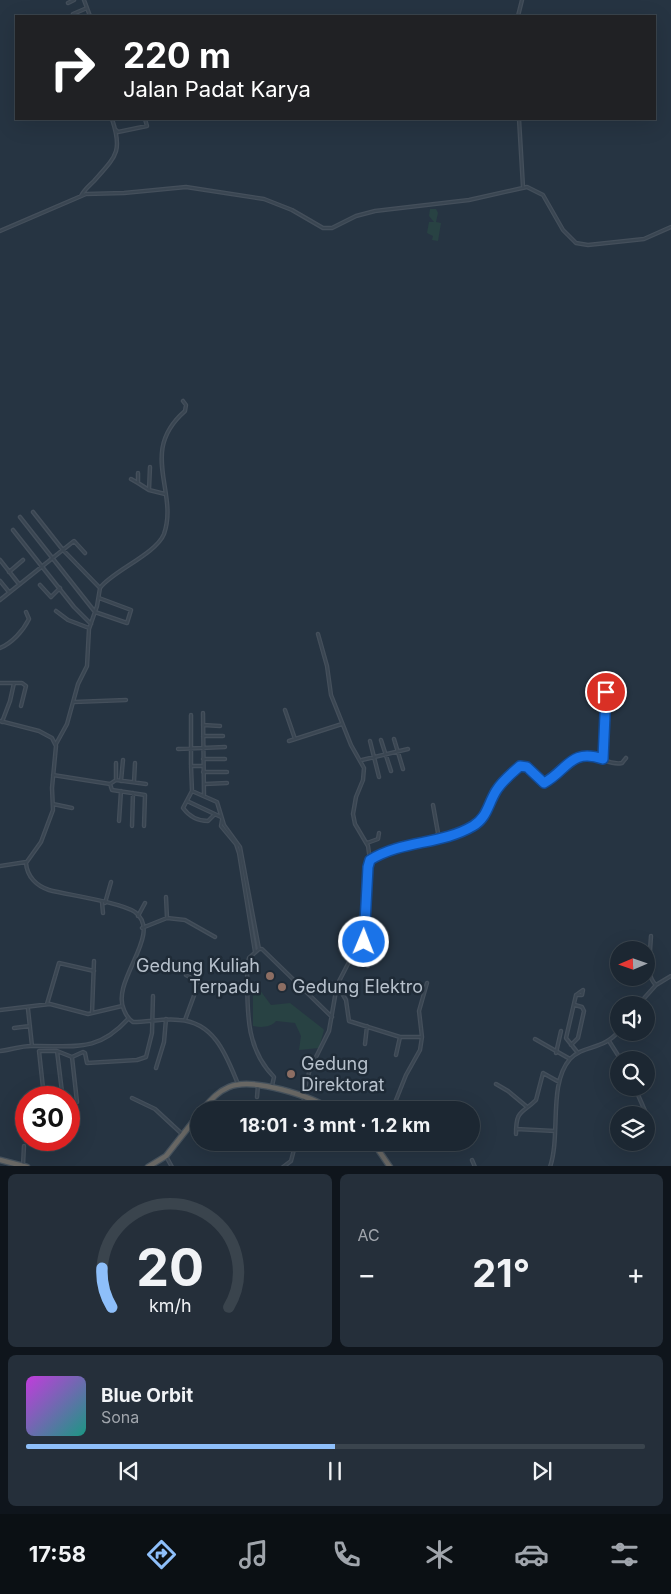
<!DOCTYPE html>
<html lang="id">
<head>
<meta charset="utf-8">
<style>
	:root { --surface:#1c2732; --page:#252f3a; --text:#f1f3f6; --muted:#a0a5ac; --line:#3a444d; --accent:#8ebffa }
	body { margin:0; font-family:Inter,sans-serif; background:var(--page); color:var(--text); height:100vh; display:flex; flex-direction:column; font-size:19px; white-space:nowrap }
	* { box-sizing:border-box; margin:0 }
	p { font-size:16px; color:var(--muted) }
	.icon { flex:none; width:28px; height:28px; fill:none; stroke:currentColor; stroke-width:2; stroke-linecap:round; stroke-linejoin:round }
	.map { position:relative; height:1166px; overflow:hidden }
	.sheet { display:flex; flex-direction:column; gap:8px; padding:8px; background:#0f151c; flex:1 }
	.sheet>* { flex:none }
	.guide { position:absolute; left:15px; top:15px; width:641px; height:105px; border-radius:0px; box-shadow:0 5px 20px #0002,0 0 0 1px var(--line); background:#202124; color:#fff; overflow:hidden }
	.needle { width:32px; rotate:268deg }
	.controls { position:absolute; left:610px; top:941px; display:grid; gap:10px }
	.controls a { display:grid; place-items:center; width:45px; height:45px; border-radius:50%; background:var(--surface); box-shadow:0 5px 20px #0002,0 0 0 1px var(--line); font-size:25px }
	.speed { position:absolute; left:15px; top:1086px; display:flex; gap:10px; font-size:25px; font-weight:700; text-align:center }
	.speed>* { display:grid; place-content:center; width:65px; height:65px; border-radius:50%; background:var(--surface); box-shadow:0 5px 20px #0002,0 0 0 1px var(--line); line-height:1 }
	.speed .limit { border:8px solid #d22; background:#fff; color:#111 }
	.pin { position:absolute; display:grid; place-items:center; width:42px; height:42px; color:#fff; margin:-21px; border:2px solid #fff; border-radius:50%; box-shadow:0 1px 5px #0007 }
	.me { position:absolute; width:55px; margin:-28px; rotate:1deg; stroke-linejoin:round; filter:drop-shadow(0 0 4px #0008) }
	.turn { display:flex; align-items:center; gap:18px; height:105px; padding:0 25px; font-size:22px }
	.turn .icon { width:65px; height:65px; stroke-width:2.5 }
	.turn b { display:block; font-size:35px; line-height:42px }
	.big { font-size:38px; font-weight:700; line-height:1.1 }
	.sheet .tile { flex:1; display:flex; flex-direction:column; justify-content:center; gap:8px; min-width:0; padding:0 18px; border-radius:8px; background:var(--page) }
	.sheet .dial { align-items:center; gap:0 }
	.dial svg { height:130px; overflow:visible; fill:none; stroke:var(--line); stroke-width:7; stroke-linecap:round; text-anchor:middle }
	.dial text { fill:var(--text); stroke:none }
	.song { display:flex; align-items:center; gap:15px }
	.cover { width:60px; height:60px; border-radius:8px; background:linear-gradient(135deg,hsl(290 70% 55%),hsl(170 70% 35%)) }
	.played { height:5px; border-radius:2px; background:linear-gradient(90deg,var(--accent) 50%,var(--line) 50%) }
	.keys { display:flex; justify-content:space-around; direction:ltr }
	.heat { display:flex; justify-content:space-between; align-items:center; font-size:28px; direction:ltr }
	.sheet .tiles { flex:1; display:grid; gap:8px; grid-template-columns:1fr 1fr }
	.tile:last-child { grid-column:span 2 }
	.trip { position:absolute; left:190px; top:1101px; width:290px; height:50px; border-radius:25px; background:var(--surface); box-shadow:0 5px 20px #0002,0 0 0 1px var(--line); font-weight:700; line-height:50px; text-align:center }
	.menu { display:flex; height:80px; justify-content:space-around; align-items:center; background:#0b1014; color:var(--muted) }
	.menu .icon { width:35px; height:35px }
	.menu .active { color:var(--accent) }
	.menu b { font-size:22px; color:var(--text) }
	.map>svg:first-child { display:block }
	.green { fill:#284243 }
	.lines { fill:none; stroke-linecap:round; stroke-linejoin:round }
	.minor-casing { stroke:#444f5b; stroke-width:4.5 }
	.trunk-casing { stroke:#45515c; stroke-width:7 }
	.minor { stroke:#3a4652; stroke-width:2 }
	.trunk { stroke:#686764; stroke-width:4.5 }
	.route-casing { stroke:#114b97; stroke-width:12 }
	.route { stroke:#1a73e8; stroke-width:9 }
	.education-dot { fill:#8d6e63; stroke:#1f2b37; stroke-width:2 }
	.labels { text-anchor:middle; stroke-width:5; stroke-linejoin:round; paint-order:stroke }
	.poi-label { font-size:18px; fill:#b7c1cc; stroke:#1f2b37; text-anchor:start }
</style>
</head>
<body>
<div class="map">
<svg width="671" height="1167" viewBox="0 0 671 1167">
	<rect width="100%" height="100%" fill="#263442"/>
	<path class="green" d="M 430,209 L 436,209 L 438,213 L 436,222 L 441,223 L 438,241 L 432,240 L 433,236 L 427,233 L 429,222 L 434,222 L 429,216 Z
		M 253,981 L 271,1005 L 290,1003 L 322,1028 L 324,1030 L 319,1048 L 299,1050 L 301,1036 L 295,1023 L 276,1021 C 271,1027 262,1028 253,1026 Z"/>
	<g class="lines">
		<g class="minor-casing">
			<path id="minor" d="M 84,0 L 90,16
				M 68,3 L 74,0
				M 73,14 L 87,8
				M 518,16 L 522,0
				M 519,119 L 523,187
				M 116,130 L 118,132 L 147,126 L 145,119
				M 81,196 C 84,190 89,186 94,181 C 116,156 123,152 112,119
				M 0,231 L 86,194 L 124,193 L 186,187 L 264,199 L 292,210 L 323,228 L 332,228 L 356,216 L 375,211 L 469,200 L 527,187 L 543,195 L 563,230 L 576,243 L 588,245 L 644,239 L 671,227
				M 150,467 L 149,490 L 165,494
				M 138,473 L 138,483 L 149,490
				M 131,479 L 138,483
				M 33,512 L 63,550 L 100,588
				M 20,517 L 95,612 L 127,623 L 131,610 L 99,598
				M 13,530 L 74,607 L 91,624
				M 0,560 L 19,584
				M 9,572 L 23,560
				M 0,581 L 9,592
				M 40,585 L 51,597 L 60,588
				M 0,600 L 74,541 L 85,553
				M 56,611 L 68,620 L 89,628
				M 318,634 L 327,666 L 331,695 L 351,745 L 364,768 L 363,780 L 356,797 L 353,814 L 355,824 L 368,846 L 370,860
				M 0,648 C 12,643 23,631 29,619 L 26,612
				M 0,683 L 14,683 L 10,701 L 2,722
				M 14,683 L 22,683 L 26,686 L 21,706
				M 74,702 L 126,700
				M 285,710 L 295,739
				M 203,713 L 204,796
				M 191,715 L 191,765
				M 0,721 L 39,731 L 52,738 L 56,746 L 52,788 L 53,810 L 41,842 L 26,863 C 27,877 37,886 49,890 C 68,895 120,902 135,912 C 164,934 110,981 124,1010 C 126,1015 128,1019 133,1022 C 149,1022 164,1018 179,1020 C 215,1022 227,1057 238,1084
				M 203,725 L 220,726
				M 203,736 L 223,736
				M 394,739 L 403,769
				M 381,740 L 391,771
				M 289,741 L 342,724
				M 370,741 L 379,777
				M 56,744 L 67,724 L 78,684 L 87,666 L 89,629 L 97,606 L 100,588 C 111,572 156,554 164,534 C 179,491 138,452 185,411 L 186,405 L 183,401
				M 178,749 L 225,747
				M 203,759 L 225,759
				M 603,759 L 606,692
				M 362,760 L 408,749
				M 203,766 L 191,766 L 192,791 L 183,808 C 189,816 198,821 208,821 L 214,815
				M 203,772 L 227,772
				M 53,775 L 110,784 L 112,790 L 145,795 L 144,826
				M 116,780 L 116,763
				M 121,781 L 123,760
				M 134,782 L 135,763
				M 110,784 L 116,780 L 146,784
				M 205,784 L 227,783
				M 192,791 L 217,802 L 224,825 L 240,847 L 259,949
				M 187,801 L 221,817
				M 53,804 L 72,808
				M 433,805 L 438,833 L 434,840
				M 222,820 L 221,826 L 236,844 L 239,853 L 255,952
				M 119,821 L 121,791
				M 132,826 L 133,793
				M 367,843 L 378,839 L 379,833
				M 0,866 L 26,862
				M 102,902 L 103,913
				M 105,903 L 111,882
				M 138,916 L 145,903
				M 167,918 L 185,920 L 215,937
				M 142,928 L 167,918 L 166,897
				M 651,936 L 650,951 L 652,956 C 650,966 647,977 656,985
				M 357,954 L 368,963 L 368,966
				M 337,985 L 346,1000 L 349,1021 L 400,1037 L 422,1037
				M 576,995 L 582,995 L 583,990 L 576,995 L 566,1038 L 578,1053
				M 47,1004 L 59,963 L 94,971
				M 638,1005 L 656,985 L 671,976
				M 28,1009 L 32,1046
				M 0,1010 L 50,1004 L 88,1014 L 122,1006
				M 92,1013 L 94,961
				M 185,1020 L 199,982 L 186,975
				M 14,1028 L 30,1026
				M 535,1039 L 570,1059
				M 609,1041 L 621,1060
				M 365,1044 L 367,1026
				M 571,1045 L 578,1038 L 584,1011 L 582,1007 L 575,1005
				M 0,1051 C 11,1050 20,1046 31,1046 C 73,1045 96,1054 128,1019
				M 556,1053 L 561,1031
				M 396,1055 L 400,1037
				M 72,1057 L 77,1102
				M 156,1068 L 164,1042 L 166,1019
				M 496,1084 L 508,1091 L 526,1106
				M 272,1086 L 274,1077 C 243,1046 248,1005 247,965 L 249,958 L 259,949 L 262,949 L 332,1017
				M 43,1088 L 39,1051 L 57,1051
				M 635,1088 L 649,1120
				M 62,1092 L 57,1051 L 72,1057 L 83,1052 L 85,1053 L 87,1063 L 137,1060 L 146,1057 L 152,1033 L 153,996
				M 303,1095 L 310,1069 L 329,1031 L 337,985 L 349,962 L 364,942 L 367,867 L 370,860 C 402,840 441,845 473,826 C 487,818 488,804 496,791 C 502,781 512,773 520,766 L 527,767 L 544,783 C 559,775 566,759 583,756 C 597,754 609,766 622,763 L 626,758
				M 257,1097 L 258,1085
				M 132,1098 L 155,1109 L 182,1134
				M 303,1110 L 304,1097
				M 392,1110 L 406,1075 L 420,1050 L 422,1037 L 419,1011 L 427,983
				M 516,1129 L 555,1131
				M 516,1134 C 516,1109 522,1114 536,1100 L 543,1073 L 559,1082
				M 381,1152 L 389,1142
				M 167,1158 L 172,1167
				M 472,1160 L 475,1167
				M 23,1165 L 24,1146
				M 283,1167 L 291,1161 L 296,1142
				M 550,1167 C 561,1135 548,1084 570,1059 C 585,1044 602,1051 619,1031"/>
		</g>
		<g class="trunk-casing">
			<path id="trunk" d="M 202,1110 C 210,1101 217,1092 229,1087 C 253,1077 311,1096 332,1110
				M 373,1142 L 390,1167
				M 0,1160 L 27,1167
				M 148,1167 L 166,1156 L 199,1114"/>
		</g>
		<use href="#minor" class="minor"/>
		<use href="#trunk" class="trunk"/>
	</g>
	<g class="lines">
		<g class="route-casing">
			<path id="route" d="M 364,942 L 368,867 L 370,860 C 402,840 441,845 473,826 C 487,818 488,804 496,791 C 502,781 512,773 520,766 L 527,767 L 544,783 C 568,770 570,748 603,759 L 606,692"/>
		</g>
		<use href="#route" class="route"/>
	</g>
	<g class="education-dot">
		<circle cx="270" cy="976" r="5"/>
		<circle cx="282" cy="987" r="5"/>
		<circle cx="291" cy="1074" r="5"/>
	</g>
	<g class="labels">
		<g class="poi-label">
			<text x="260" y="972" text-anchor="end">Gedung Kuliah<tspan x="260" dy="21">Terpadu</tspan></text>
			<text x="292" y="993">Gedung Elektro</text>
			<text x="301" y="1070">Gedung<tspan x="301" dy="21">Direktorat</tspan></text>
		</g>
	</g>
</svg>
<div class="controls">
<a><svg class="needle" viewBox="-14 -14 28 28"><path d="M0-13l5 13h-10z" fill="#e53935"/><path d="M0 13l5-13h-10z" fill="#a0a5ac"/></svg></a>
<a><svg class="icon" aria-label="sound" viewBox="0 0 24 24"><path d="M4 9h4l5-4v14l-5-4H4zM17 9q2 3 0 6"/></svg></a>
<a><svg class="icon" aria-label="search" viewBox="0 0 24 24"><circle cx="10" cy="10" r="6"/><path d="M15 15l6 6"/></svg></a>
<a><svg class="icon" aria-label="layers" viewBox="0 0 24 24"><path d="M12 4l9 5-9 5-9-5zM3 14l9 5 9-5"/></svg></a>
</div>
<div class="speed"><div class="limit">30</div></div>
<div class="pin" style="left:606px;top:692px;background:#d93025"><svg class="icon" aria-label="arrive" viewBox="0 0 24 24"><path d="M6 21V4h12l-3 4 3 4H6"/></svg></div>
<svg class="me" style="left:364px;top:942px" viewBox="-20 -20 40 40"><circle r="17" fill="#1a73e8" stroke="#fff" stroke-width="3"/><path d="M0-11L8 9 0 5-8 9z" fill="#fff"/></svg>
<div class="trip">18:01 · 3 mnt · 1.2 km</div>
<div class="guide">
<div class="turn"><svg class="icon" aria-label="right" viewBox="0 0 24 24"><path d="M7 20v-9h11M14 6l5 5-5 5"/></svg><div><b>220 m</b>Jalan Padat Karya</div></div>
</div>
</div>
<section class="sheet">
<div class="tiles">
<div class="tile dial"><svg viewBox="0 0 100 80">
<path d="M14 69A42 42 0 1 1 86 69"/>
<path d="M14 69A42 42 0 0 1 8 45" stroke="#8ebffa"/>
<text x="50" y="56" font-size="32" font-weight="700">20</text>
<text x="50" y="72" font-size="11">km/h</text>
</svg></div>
<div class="tile"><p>AC</p>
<div class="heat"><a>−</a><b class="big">21°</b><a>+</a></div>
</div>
<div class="tile">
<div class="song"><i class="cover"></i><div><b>Blue Orbit</b><p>Sona</p></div></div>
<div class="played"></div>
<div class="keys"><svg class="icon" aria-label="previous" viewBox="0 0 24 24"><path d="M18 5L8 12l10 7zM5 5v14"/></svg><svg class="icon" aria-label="pause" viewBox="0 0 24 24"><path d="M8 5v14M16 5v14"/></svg><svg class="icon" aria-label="next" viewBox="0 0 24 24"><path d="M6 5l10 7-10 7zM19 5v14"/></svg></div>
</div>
</div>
</section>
<nav class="menu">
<b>17:58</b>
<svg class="icon active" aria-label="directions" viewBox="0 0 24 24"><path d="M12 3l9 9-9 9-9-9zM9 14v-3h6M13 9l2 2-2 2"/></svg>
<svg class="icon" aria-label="music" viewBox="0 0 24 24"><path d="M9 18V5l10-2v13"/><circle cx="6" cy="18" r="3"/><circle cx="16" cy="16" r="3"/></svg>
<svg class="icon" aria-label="phone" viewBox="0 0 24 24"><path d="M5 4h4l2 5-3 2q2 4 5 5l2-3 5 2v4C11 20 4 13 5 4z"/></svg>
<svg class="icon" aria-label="climate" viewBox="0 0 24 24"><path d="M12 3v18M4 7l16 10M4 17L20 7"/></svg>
<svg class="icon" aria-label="car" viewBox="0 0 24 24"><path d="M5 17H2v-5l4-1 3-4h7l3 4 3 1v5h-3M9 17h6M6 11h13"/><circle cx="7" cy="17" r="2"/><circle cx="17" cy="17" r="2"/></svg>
<svg class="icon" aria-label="filters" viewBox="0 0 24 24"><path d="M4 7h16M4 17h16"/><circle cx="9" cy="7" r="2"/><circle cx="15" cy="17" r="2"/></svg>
</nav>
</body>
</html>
